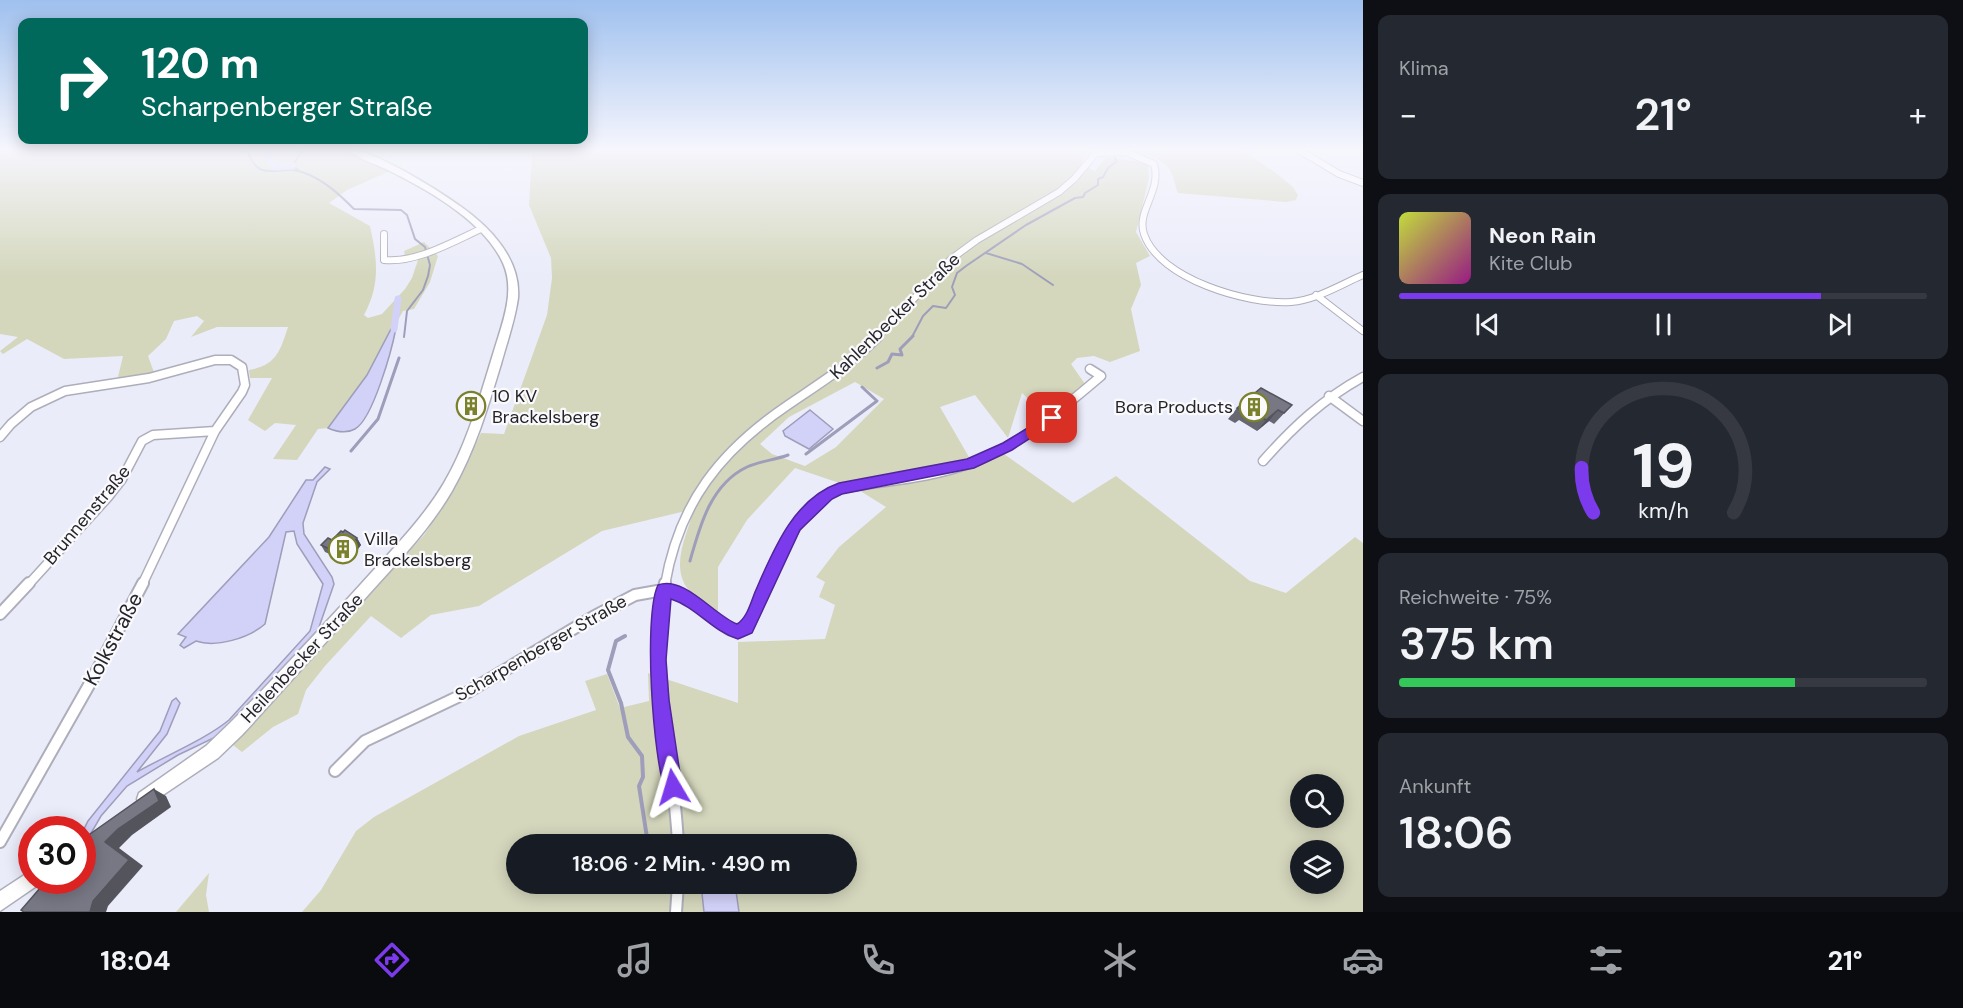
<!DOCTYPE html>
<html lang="de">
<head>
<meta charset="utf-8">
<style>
	:root { --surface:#171b24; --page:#242831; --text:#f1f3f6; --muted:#9ea1a6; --line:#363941; --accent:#7c3aed }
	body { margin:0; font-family:"DM Sans",sans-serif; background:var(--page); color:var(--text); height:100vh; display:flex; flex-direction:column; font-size:22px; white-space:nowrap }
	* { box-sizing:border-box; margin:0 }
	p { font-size:20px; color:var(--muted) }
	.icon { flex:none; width:33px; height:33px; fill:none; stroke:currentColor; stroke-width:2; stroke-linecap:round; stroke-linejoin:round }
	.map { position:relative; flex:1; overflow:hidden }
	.drawer { display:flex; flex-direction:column; gap:15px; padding:15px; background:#0d0f14; width:600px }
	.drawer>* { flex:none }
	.top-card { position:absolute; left:18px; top:18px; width:570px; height:126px; border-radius:12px; box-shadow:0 3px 15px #0003; background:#00695c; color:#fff; overflow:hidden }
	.tools { position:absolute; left:1290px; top:774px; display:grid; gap:12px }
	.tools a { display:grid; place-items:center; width:54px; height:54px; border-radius:50%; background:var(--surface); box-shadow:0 3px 15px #0003; font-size:30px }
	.speed { position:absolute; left:18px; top:816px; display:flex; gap:12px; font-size:30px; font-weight:700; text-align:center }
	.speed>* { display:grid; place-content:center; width:78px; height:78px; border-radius:50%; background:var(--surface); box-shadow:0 3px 15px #0003; line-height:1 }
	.speed .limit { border:9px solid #d22; background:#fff; color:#111 }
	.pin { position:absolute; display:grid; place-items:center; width:51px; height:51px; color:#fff; margin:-26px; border-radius:12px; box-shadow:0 3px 9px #0006 }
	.me { position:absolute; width:66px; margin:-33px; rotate:353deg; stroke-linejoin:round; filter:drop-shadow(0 0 4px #0008) }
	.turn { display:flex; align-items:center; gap:21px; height:126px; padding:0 24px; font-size:27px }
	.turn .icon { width:78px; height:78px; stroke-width:2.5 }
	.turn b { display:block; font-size:42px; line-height:51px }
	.big { font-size:45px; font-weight:600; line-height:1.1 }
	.drawer .card { flex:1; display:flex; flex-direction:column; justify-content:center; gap:9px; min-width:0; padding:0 21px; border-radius:12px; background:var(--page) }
	.drawer .dial { align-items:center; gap:0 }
	.dial svg { height:156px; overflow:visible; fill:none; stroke:var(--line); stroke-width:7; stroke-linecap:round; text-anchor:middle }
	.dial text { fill:var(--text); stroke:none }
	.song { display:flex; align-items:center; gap:18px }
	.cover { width:72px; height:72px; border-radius:9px; background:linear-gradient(135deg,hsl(70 70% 55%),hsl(310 70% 35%)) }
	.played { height:6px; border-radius:3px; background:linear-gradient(90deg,var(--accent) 80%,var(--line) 80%) }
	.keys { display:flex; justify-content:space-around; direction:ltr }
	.heat { display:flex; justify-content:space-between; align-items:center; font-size:33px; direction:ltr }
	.charge { height:9px; border-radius:4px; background:linear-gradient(90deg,#34c759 75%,var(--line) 0) }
	.trip { position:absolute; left:506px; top:834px; width:351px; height:60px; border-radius:30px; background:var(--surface); box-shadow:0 3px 15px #0003; font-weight:600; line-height:60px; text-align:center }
	.menu { display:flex; height:96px; justify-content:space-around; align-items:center; background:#090b0e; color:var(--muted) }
	.menu .icon { width:42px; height:42px }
	.menu .on { color:var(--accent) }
	.menu b { font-size:27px; color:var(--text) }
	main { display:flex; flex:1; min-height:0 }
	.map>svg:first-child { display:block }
	.green { fill:#d4d7bc; fill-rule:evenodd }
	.water { fill:#d2d1f8; stroke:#9e9dba; stroke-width:1.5 }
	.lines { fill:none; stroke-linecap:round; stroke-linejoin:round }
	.stream-far2 { stroke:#9e9dba; stroke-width:2 }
	.stream-far1 { stroke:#9e9dba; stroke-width:3 }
	.stream { stroke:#9e9dba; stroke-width:4 }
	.canal { stroke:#d2d1f8; stroke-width:7 }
	.street-far2-casing { stroke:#aeaebb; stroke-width:8 }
	.street-far1-casing { stroke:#aeaebb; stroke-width:11 }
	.street-casing { stroke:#aeaebb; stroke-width:14 }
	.secondary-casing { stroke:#aeaebb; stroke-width:3 }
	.street-far2 { stroke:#fff; stroke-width:6 }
	.street-far1 { stroke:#fff; stroke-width:8 }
	.street { stroke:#fff; stroke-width:10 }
	.secondary { fill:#fff; fill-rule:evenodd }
	.wall { fill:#676772 }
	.shaded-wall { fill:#54545d }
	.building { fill:#787885; stroke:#54545d; stroke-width:1.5 }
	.route { fill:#7c3aed; stroke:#51269a; stroke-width:1.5 }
	.labels { text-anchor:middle; stroke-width:4.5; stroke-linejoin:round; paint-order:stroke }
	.street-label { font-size:18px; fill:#242429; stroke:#fafafd }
	.poi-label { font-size:18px; fill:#242429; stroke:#fafafd; text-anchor:start }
	.near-street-label { font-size:21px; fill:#242429; stroke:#fafafd }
</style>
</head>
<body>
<main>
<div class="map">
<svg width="1363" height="912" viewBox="0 0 1363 912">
	<rect width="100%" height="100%" fill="#ebecfa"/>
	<path class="green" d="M 0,150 L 347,150 L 390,171 L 347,190 L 329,203 L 370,226 C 377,258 381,284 364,315 L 368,318 L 382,314 L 405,289 L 412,278 L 418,260 L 405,257 L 404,251 L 424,242 L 438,256 L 430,282 L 414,309 L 403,311 L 367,375 L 328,428 L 318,429 L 297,460 L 273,459 L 296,425 L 275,423 L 265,431 L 248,420 L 272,378 L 250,378 L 249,370 C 276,365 280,352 288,327 L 217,327 L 191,337 L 204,321 L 197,316 L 174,321 L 166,339 L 148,356 L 155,375 L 117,381 L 123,356 L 64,359 L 27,339 L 3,354 L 0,351 L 18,337 L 0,334 Z
		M 474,150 L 1097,150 L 1087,152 L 1081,164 L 1095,171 L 1106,157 L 1142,162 L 1148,166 L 1149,178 L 1136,232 L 1150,256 L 1136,263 L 1141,285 L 1131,309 L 1140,351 L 1110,362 L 1094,356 L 1077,358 L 1071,364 L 1085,384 L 1046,415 L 1022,393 L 1008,438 L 975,395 L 940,407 L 973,464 L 1004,454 L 1073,503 L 1116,476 L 1250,581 L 1286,593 L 1355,537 L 1363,543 L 1363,912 L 302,912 L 321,890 L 356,831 L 374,817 L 519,736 L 596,710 L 585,681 L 607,674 L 620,708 L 649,701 L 648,673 L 738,703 L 738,642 L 825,639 L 835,605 L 819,597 L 825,582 L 816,577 L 839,547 L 886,507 L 857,489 L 795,468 L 747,520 L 718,567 L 718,613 C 709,607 698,601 691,593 C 668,568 687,536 694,509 L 602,531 L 479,606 L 431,615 L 401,638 L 371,616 L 325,666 L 306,690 L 298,714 L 273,727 L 242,752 L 233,745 L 424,535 L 455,488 L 481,433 L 504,434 L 547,315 L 552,278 L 551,258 L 529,205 L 532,153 L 514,154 ZM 855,382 L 884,399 L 836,447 L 805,466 L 772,454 L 760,444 L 789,417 ZM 1300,784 L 1334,784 L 1334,818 L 1300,818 ZM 516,844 L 846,844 L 846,884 L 516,884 ZM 1300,850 L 1334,850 L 1334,884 L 1300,884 Z
		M 1123,150 L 1242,150 L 1272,170 L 1292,186 L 1298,195 L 1296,200 L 1286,202 L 1178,193 C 1175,186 1174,177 1170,170 C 1161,156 1138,152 1123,150 Z
		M 209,873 L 206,895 L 209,912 L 176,912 Z"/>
	<path class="water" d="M 396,328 C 392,349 373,419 355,429 C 346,434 337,432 328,428 L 367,375 L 391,329 Z
		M 810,410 L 833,429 L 809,449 L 785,436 L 783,431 Z
		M 325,467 L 330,469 L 317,482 L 303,523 L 304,534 L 332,577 L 334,584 L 318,630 L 220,735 L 178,755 L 127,786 L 101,816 L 83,847 L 83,831 L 88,821 L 160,731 L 172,701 L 176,698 L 180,703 L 167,734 L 137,772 C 165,756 206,739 229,720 L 310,631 L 323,584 L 297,544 L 294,531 L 286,532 L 265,624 C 249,638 216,648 196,641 L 184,648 L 180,645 L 186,637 L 178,634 L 269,537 L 306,480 L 313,480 Z
		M 701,884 L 735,884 L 739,912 L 704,912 Z"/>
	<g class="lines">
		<path class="stream-far2" d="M 247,150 C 260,187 279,162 305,173 C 325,181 339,194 354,209 L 401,210 L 407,215 L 415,239 L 425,247 L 430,265 L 428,276 L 423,290 L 407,311 L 404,337
			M 298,170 L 292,166 L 303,150
			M 986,253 L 1022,264 L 1053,285
			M 912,337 L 923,316 L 933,306 L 946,308 L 955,295 L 952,287 L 957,273 L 966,266 L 1026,225 L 1075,198 L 1083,197 L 1085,193 L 1098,185 L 1098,179 L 1103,177 L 1108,168 L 1117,161 L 1115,158"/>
		<path class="stream-far1" d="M 877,368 L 888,362 L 892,354 L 902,355 L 900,349 L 913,336
			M 351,451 L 378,419 L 399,358
			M 806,454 L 877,401 L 862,387
			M 690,561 C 700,525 711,484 747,467 C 760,461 775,460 788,455"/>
		<path class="stream" d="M 625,636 L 616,641 L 608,670 L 621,703 L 628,737 L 642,756 L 643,777 L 639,786 L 648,844
			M 654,884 L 655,890"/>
		<path class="canal" d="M 270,150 L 268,158 L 275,167 L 292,166
			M 394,329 L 398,299"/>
		<g class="street-far2-casing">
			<path id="street-far2" d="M 1299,150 L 1339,174 L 1363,183
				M 384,234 L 384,260 C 417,263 452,242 481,229
				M 1316,295 L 1363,331
				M 878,337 L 951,259 L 977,240 L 1059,192 L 1074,179 L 1096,153 L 1126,152 L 1154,164 C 1162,191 1136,211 1144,234 C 1159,279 1248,305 1291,302 C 1316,300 1340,285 1363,275"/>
		</g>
		<g class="street-far1-casing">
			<path id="street-far1" d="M 1329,396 L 1363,421
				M 0,437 L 11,424 L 31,407 L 65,391 L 149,378 L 215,360 L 231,360 L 242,367 L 245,385 L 242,392 L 215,431 L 142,585
				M 1263,461 C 1293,427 1323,399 1363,377
				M 28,585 L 108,497 L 122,479 L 142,441 L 153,435 L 215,431
				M 665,585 C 679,503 720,451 788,405 C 820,383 851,364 879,336
				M 767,585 C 786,546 798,509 839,489 C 883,481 929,479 971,463 C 1020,445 1061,410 1101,376 L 1090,369"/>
		</g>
		<g class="street-casing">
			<path id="street" d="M 665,583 C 649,671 674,756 678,844
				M 0,614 L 29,583
				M 335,771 L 365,741 L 468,692 L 593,617 L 635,595 L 663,590 L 687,597 L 729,629 L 738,632 L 747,628 L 768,583
				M 0,842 L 93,678 L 143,583
				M 676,912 L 678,884"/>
		</g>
		<g class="secondary-casing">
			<path id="secondary" d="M 348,150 C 372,148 439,191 460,206 C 490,227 521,259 518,298 C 515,320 507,342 501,364 C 488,407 475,451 452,491 C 430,529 399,561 370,593 C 327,641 285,688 242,735 L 218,758 L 145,807 L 139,805 L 137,799 L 139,793 L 206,746 L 230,723 C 275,678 318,631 361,584 C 390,552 422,520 444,483 C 468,442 480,396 494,351 C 502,324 516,291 503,263 C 484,221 428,190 388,170 C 375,164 359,159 348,150 Z
				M 32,870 L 32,880 L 40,880 L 38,885 L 0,911 L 0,891 Z"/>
		</g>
		<use href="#street-far2" class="street-far2"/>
		<use href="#street-far1" class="street-far1"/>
		<use href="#street" class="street"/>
		<use href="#secondary" class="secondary"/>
	</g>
	<path class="wall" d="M 1292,405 L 1274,424 L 1269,421 L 1257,431 L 1239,420 L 1235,423 L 1228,419 L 1237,408 Z
		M 357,538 L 361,545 L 348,562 L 325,552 L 321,545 L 332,540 Z"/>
	<path class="shaded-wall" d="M 1278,410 L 1269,421 L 1257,431 L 1266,420 Z
		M 357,538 L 361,545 L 348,562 L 343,555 Z
		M 154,789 L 166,796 L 171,807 L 132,835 L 119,848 L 143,866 L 108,906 L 106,912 L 90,912 L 105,842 Z"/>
	<path class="building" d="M 1261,388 L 1292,405 L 1284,413 L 1278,410 L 1266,420 L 1248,409 L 1245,412 L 1237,408 Z
		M 345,530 L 357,538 L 343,555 L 321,545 L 328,538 L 332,540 L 341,531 L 343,532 Z
		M 154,789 L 159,801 L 118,829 L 105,842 L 129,860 L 93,901 L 90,912 L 24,912 L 21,910 L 47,880 L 82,880 L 82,841 L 90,834 Z"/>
	<linearGradient id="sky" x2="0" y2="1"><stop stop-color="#9fc0ee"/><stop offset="0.54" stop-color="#f6f6fd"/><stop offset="1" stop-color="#f6f6fd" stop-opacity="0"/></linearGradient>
	<rect width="1363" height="277" fill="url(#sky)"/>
	<path class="route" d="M 1052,413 L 1059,418 L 1057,421 L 1012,450 L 974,468 L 842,494 L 832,499 L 800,530 L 752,633 L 738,639 C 712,631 696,607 671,599 L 666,660 L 669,700 L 682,787 L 679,793 L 673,796 L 666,793 C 653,761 643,616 658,585 C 684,575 715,616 737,624 C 747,618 751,602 755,592 C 773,551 793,499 839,483 L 967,459 L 1003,443 Z"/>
	<defs>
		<g id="building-ring" transform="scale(1.5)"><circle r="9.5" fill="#fafafd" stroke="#7b802a" stroke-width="1.5"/><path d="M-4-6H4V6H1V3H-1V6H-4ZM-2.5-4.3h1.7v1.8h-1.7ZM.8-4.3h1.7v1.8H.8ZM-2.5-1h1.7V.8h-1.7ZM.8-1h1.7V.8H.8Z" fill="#7b802a"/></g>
	</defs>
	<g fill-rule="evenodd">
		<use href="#building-ring" x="471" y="406"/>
		<use href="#building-ring" x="1254" y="407"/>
		<use href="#building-ring" x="343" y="549"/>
	</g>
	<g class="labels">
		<g class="street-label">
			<text transform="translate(895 316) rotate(-44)" y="6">Kahlenbecker Straße</text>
			<text transform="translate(87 515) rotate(-50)" y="6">Brunnenstraße</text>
			<text transform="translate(541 648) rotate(-30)" y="6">Scharpenberger Straße</text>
			<text transform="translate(302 658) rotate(-47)" y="6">Heilenbecker Straße</text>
		</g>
		<g class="poi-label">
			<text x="492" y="402">10 KV<tspan x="492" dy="21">Brackelsberg</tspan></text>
			<text x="1233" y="413" text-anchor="end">Bora Products</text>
			<text x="364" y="545">Villa<tspan x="364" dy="21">Brackelsberg</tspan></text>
		</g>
		<g class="near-street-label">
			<text transform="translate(113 639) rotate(-62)" y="7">Kolkstraße</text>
		</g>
	</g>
</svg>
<div class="tools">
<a><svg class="icon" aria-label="search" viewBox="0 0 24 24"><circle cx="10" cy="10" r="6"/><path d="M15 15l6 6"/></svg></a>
<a><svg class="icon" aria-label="layers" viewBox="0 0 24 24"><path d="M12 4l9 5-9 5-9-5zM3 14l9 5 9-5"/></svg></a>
</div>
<div class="speed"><div class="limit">30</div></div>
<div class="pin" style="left:1052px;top:418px;background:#d93025"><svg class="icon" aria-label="arrive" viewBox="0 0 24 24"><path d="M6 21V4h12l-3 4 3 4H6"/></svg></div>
<svg class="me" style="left:673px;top:787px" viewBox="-20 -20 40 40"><path d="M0-17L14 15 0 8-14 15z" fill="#7c3aed" stroke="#fff" stroke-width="4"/></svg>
<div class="trip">18:06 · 2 Min. · 490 m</div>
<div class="top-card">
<div class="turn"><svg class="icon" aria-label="right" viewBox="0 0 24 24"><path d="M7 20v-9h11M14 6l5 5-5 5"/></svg><div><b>120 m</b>Scharpenberger Straße</div></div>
</div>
</div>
<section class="drawer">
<div class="card"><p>Klima</p>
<div class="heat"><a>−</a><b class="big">21°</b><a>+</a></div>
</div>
<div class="card">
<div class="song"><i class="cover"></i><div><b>Neon Rain</b><p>Kite Club</p></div></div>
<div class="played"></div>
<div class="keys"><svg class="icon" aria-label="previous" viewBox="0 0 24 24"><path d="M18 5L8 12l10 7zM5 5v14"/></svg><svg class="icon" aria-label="pause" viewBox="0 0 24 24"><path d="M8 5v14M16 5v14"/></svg><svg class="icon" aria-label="next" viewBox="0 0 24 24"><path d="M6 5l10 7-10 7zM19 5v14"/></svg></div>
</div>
<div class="card dial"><svg viewBox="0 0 100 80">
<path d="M14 69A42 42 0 1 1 86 69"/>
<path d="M14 69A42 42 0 0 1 8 46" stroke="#7c3aed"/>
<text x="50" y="56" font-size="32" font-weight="700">19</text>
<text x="50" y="72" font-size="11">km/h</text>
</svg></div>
<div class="card"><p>Reichweite · 75%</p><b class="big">375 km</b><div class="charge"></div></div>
<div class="card"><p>Ankunft</p><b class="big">18:06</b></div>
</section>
</main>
<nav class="menu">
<b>18:04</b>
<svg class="icon on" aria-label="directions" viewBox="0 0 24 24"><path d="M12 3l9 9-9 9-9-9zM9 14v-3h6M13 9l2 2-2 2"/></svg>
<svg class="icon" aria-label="music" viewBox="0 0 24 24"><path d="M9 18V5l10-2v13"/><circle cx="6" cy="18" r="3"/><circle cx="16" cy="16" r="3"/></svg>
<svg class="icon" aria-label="phone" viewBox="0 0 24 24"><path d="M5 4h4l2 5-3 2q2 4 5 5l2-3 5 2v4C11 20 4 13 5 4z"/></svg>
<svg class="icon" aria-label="climate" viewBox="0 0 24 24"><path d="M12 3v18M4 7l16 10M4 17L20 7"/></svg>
<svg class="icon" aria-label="car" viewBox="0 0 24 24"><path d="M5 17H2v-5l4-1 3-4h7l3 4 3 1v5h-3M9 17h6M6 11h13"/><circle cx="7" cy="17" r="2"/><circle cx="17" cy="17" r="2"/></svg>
<svg class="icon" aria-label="filters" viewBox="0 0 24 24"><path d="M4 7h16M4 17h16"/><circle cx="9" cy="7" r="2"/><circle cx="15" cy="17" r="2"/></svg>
<b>21°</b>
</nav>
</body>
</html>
